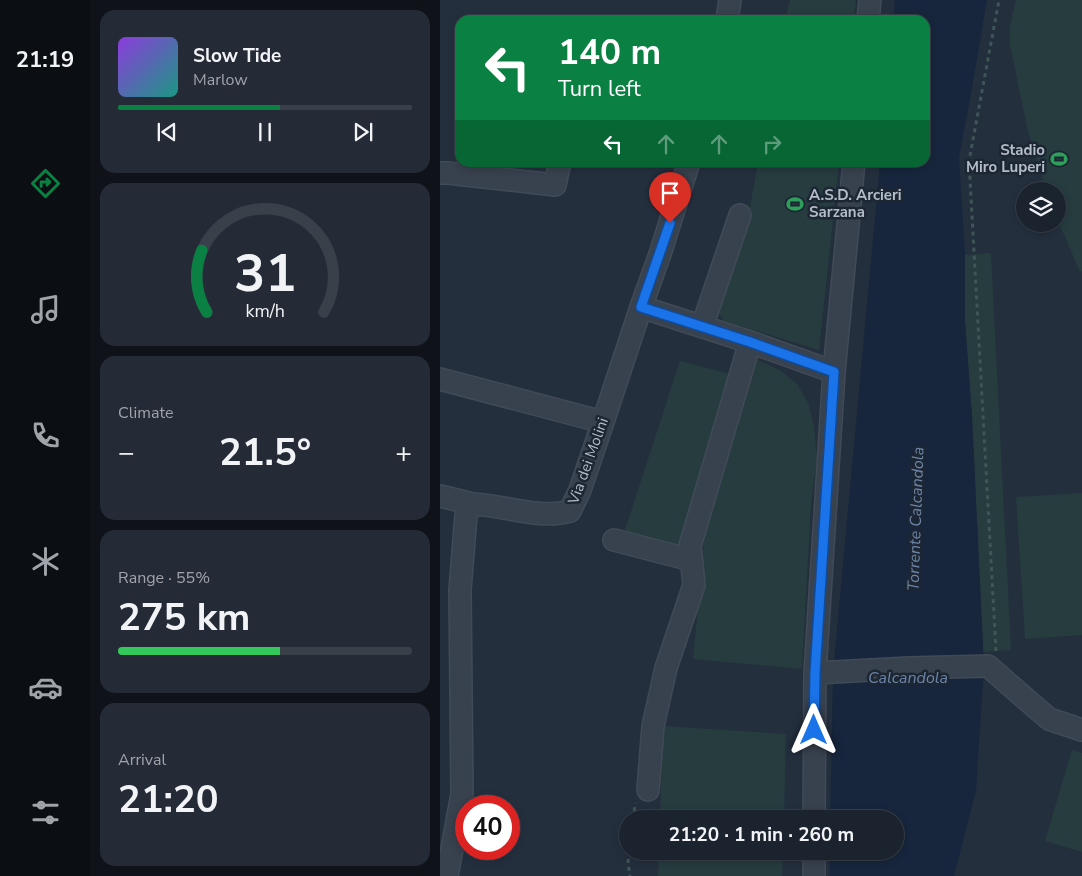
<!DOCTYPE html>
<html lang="en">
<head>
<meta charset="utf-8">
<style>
	:root { --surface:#1b232e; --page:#242b36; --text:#f1f3f6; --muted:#a0a4aa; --line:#39404a; --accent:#0b8043 }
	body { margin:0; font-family:"Nunito Sans",sans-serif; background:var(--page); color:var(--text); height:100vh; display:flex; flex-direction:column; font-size:19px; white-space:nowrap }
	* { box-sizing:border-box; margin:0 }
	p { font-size:16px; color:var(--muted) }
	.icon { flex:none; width:28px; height:28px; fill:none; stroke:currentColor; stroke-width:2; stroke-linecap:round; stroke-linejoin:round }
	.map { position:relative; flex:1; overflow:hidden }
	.details { display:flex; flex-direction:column; gap:10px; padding:10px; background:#0f1319; width:350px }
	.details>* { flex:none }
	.hud { position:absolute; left:15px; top:15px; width:475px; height:152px; border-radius:15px; box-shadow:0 2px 8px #0003,0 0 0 1px var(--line); background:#0b8043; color:#fff; overflow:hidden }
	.tools { position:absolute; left:576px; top:182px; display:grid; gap:10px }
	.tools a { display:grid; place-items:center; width:50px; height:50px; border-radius:50%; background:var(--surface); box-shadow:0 2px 8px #0003,0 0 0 1px var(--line); font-size:25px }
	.speed { position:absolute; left:15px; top:795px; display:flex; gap:10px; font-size:25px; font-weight:700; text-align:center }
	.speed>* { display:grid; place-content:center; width:65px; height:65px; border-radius:50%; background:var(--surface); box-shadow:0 2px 8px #0003,0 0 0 1px var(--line); line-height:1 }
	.speed .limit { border:8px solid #d22; background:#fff; color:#111 }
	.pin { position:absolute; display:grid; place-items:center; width:42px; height:42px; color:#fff; margin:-51px -21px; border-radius:50% 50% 50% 0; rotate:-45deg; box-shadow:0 0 5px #0007 }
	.pin .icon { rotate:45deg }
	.me { position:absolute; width:55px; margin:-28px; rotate:0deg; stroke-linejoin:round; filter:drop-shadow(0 0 4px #0008) }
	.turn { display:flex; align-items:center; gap:18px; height:105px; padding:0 20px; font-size:22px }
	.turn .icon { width:65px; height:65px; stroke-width:2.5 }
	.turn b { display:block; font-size:35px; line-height:42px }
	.lanes { display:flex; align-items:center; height:48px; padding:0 20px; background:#0003; justify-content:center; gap:25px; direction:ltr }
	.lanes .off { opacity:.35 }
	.big { font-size:38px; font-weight:700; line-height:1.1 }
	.details .widget { flex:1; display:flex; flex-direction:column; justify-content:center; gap:8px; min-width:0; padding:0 18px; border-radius:15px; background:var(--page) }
	.details .dial { align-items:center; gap:0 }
	.dial svg { height:130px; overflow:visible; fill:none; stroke:var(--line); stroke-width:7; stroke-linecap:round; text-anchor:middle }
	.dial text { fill:var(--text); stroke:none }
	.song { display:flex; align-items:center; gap:15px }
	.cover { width:60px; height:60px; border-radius:8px; background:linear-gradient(135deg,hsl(270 70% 55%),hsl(170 70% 35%)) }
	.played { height:5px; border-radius:2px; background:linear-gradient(90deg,var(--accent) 55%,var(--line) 55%) }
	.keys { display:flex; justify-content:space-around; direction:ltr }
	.heat { display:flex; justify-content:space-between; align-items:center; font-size:28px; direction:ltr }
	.charge { height:8px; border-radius:4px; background:linear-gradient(90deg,#34c759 55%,var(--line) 0) }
	.trip { position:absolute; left:179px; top:810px; width:285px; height:50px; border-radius:25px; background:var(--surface); box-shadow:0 2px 8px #0003,0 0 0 1px var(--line); font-weight:700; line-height:50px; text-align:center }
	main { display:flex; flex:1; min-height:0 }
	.tabs { display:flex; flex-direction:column; width:90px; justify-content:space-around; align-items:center; background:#0b0e12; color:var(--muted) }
	.tabs .icon { width:35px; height:35px }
	.tabs .on { color:var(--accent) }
	.tabs b { font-size:22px; color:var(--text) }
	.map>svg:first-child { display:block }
	.green { fill:#263c3f }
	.water { fill:#17263c }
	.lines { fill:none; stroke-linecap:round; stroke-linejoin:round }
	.minor-casing { stroke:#414a57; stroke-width:24 }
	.path { stroke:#3f5557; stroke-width:3; stroke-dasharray:4 4; stroke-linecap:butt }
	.minor { stroke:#38414e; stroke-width:21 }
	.route-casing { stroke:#114b97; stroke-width:12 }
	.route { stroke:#1a73e8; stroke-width:9 }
	.labels { text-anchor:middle; stroke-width:5; stroke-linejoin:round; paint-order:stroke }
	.poi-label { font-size:15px; font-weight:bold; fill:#b4bcc9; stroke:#1d2633; text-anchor:end }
	.street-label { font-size:15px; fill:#b4bcc9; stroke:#1d2633 }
	.water-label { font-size:16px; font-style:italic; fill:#6d86a8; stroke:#1d2633 }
</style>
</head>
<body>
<main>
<nav class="tabs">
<b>21:19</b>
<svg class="icon on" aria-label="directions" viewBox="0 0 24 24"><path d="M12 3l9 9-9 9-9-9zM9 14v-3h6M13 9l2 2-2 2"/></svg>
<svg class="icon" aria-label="music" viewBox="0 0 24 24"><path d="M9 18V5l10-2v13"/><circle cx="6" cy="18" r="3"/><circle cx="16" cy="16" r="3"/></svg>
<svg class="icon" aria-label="phone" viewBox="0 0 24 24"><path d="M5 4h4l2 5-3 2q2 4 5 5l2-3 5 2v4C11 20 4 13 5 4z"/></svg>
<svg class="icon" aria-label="climate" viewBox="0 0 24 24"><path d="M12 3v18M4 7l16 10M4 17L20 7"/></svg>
<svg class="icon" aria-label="car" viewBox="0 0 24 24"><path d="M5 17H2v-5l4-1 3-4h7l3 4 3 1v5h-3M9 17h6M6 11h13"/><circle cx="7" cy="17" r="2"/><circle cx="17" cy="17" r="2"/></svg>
<svg class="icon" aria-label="filters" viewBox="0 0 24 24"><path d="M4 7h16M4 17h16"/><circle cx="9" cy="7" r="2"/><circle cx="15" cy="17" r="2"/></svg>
</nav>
<section class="details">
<div class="widget">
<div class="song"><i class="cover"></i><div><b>Slow Tide</b><p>Marlow</p></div></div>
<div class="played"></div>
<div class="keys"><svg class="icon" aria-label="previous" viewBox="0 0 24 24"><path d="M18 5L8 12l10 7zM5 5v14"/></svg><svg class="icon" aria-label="pause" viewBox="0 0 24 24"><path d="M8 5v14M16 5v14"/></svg><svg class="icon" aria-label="next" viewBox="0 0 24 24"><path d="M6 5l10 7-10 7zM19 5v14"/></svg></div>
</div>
<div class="widget dial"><svg viewBox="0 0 100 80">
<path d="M14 69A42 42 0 1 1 86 69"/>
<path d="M14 69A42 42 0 0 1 11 31" stroke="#0b8043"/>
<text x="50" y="56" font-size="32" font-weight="700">31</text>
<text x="50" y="72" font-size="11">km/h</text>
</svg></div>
<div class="widget"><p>Climate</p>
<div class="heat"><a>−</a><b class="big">21.5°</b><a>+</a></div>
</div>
<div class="widget"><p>Range · 55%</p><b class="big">275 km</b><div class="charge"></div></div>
<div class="widget"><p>Arrival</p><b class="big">21:20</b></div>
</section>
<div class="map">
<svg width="642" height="876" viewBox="0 0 642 876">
	<rect width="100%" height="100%" fill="#242f3e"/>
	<path class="green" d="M 350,0 L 416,0 L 414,20 L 345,20 Z
		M 576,0 L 642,0 L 642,271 L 640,272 L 618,221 L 618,191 L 606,191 L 587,127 L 570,45 L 570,25 Z
		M 318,163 L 399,163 L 379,350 L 284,321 L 279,313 L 277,305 L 309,212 Z
		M 551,253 L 571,650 L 543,652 L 532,417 L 525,322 L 525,255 Z
		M 313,358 L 340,370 L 358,385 L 369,405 L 374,427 L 377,458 L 371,504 L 362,669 L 253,659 L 268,499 Z
		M 240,361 L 295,375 L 243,548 L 182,539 Z
		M 642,493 L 642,635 L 585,639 L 576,497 Z
		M 223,726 L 346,734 L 344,819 L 220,819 Z
		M 632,750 L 642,753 L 642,852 L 605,841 Z
		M 219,851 L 343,851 L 342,876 L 218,876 Z"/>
	<path class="water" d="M 455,0 L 547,0 L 532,88 L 519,157 L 525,255 L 525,322 L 532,417 L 544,666 L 536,791 L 514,876 L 390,876 L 390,851 L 455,851 L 455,819 L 390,819 L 393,672 L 440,163 L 485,162 L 485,20 L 453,20 Z"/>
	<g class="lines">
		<g class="minor-casing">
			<path id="minor" d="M 287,20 L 290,0
				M 428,20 L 430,0
				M 0,173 L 7,173 L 115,185 L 120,162
				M 201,307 L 310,342 L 394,372
				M 262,327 L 300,215
				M 0,379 L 163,422
				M 0,496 L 33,504
				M 174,540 L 251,560
				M 375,673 L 469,668 L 548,666 L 609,719 L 642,730
				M 208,790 L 213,726 L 226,668 L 254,585 L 250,546 L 310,342
				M 374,819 L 375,673 L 394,372 L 414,162
				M 7,876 L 22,794 L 20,590 L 26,515 L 33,504 C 64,505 100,520 130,511 L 140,490 L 163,422 L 201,307 L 220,254 L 249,162
				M 374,876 L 374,851"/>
		</g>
		<path class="path" d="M 556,651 L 529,161 L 559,0
			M 193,819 L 195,805 L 196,803
			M 189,851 L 188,863 L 190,876"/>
		<use href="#minor" class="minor"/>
	</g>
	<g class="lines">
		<g class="route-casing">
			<path id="route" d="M 230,223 L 201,307 L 310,342 L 394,372 L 375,673 L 374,730"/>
		</g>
		<use href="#route" class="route"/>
	</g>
	<defs>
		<g id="stadium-bare" transform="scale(1.35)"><path d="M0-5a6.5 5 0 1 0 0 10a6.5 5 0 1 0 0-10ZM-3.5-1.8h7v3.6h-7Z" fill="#2e9e5b" stroke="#1d2633" stroke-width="2.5" paint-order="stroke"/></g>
	</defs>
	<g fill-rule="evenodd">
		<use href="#stadium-bare" x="619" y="159"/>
		<use href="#stadium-bare" x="355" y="204"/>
	</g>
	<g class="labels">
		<g class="poi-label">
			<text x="605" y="155">Stadio<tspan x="605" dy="17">Miro Luperi</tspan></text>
			<text x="369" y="200" text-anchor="start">A.S.D. Arcieri<tspan x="369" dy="17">Sarzana</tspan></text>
		</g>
		<g class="street-label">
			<text transform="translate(148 461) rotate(-70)" y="5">Via dei Molini</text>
		</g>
		<g class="water-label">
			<text transform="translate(475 519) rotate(-88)" y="6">Torrente Calcandola</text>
			<text x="468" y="683">Calcandola</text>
		</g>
	</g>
</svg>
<div class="tools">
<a><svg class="icon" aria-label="layers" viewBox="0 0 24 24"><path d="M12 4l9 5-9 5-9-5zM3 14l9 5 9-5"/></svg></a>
</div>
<div class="speed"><div class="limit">40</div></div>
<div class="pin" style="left:230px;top:223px;background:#d93025"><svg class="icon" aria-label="arrive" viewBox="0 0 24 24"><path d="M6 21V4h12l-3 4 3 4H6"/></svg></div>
<svg class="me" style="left:374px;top:730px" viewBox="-20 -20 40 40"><path d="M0-17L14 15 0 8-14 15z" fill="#1a73e8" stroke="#fff" stroke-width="4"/></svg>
<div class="trip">21:20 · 1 min · 260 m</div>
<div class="hud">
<div class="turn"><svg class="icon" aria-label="left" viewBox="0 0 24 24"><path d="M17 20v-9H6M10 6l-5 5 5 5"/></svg><div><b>140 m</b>Turn left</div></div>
<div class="lanes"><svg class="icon" aria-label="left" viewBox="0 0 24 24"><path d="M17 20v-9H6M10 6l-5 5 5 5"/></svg><svg class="icon off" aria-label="ahead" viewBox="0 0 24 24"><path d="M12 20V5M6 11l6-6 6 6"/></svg><svg class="icon off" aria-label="ahead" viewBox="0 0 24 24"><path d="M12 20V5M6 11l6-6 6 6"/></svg><svg class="icon off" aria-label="right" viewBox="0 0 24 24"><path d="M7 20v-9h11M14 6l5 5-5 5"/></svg></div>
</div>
</div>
</main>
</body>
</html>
